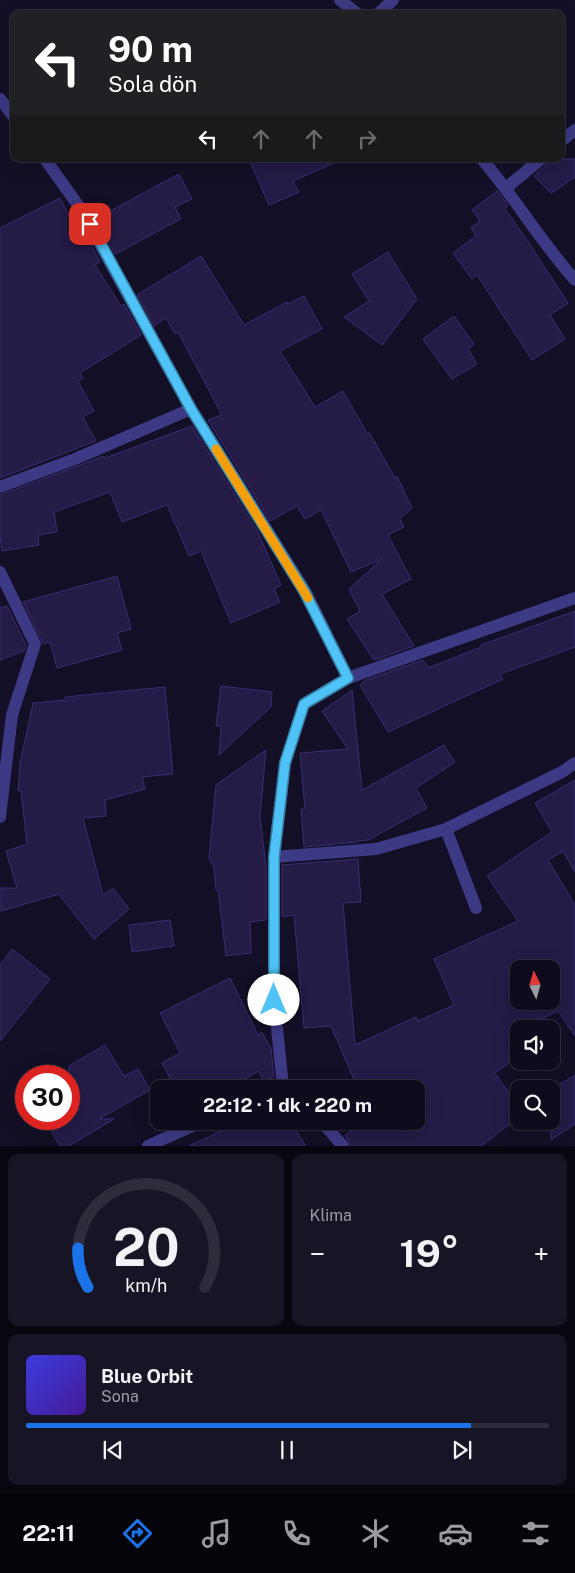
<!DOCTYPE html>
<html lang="tr">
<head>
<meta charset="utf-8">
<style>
	:root { --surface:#0e0b1c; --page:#171425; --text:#f1f3f6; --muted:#9b9ba3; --line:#2e2b3b; --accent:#1a73e8 }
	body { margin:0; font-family:"Public Sans",sans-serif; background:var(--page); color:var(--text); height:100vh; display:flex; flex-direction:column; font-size:19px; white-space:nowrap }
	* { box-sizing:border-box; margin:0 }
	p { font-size:16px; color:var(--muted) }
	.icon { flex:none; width:28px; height:28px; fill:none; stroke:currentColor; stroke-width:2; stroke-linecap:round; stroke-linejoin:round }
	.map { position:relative; height:1146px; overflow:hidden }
	.drawer { display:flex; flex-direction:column; gap:8px; padding:8px; background:#08060f; flex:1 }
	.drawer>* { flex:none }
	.banner { position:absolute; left:10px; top:10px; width:555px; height:152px; border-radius:10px; box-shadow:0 5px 20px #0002,0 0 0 1px var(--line); background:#202124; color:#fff; overflow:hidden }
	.needle { width:32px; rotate:355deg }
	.tools { position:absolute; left:510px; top:960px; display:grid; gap:10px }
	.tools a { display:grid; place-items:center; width:50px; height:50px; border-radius:10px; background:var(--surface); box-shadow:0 5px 20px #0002,0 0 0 1px var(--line); font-size:25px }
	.speed { position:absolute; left:15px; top:1065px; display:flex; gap:10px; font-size:25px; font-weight:700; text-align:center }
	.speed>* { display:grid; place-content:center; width:65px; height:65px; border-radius:50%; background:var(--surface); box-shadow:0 5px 20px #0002,0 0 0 1px var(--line); line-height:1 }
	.speed .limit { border:8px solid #d22; background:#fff; color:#111 }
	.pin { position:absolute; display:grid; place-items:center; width:42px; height:42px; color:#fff; margin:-21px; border-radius:10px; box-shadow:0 2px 8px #0006 }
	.me { position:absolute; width:55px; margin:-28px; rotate:0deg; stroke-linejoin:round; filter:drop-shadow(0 0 4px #0008) }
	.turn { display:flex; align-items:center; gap:18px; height:105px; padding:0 15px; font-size:22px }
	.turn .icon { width:65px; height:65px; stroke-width:2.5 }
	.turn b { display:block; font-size:35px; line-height:42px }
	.lanes { display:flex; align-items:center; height:48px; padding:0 15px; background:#0003; justify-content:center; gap:25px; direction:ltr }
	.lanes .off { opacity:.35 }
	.big { font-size:38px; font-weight:700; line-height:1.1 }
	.drawer .card { flex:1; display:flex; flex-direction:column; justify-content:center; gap:8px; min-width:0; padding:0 18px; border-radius:10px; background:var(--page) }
	.drawer .dial { align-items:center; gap:0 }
	.dial svg { height:130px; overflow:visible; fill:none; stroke:var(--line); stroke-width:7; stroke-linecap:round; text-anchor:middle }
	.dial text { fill:var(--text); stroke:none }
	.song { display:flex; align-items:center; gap:15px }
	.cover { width:60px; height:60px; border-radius:8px; background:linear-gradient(135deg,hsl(240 70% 55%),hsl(260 70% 35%)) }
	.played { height:5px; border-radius:2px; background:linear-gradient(90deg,var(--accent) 85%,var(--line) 85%) }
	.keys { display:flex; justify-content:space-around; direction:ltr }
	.heat { display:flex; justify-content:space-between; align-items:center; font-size:28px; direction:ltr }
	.drawer .tiles { flex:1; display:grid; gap:8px; grid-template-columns:1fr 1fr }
	.card:last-child { grid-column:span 2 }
	.trip { position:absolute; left:150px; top:1080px; width:275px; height:50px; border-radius:10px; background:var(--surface); box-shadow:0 5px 20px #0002,0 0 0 1px var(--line); font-weight:700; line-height:50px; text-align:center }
	.dock { display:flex; height:80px; justify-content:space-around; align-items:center; background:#06040b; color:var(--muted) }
	.dock .icon { width:35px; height:35px }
	.dock .selected { color:var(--accent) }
	.dock b { font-size:22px; color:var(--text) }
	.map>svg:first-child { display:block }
	.building { fill:#241b47; stroke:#3b2d73; fill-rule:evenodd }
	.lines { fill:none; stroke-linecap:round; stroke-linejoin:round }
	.street { stroke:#3d3a85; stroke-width:12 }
	.route-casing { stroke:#337fa1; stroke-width:12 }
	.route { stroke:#4fc3f7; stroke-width:9 }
	.slow { stroke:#f59e0b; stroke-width:9 }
</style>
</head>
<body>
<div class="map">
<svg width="575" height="1146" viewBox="0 0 575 1146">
	<rect width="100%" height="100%" fill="#130f26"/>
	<path class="building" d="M 249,159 L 343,159 L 293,181 L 299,192 L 269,205 Z
		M 549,159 L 575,159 L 575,177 L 551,193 L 534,176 L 546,165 Z
		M 179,174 L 192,199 L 175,207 L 181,219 L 115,254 L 95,219 Z
		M 497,191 L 508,205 L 505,209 L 527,240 L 568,303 L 550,315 L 565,339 L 532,360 L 477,275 L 472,279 L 453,253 L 476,236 L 471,228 L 480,221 L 472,210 Z
		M 60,198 L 76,229 L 81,226 L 100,262 L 95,265 L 121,306 L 124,304 L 141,335 L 80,373 L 83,378 L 78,381 L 94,411 L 83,417 L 96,441 L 0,478 L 0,228 Z
		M 388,252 L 417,299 L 382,345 L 344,317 L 369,301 L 352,274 Z
		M 201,256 L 244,325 L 287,302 L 288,304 L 304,296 L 322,329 L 280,351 L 315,407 L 343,391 L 367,433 L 369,432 L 395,478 L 397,476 L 412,508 L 400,519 L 404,527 L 388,535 L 411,579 L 382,594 L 414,646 L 374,660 L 347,619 L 360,611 L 349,589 L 382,559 L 351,572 L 321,510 L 305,519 L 297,506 L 270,521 L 208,420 L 222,415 L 178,332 L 175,334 L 166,318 L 154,326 L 137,295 Z
		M 454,316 L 474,344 L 468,349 L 477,364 L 452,379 L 423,339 Z
		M 192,426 L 257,530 L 281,585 L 274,589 L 280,602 L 231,623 L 201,551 L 189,556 L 167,505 L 122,522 L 110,492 L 54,512 L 57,532 L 38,535 L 39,545 L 2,551 L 0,535 L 0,495 L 104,456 L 105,458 Z
		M 117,576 L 131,629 L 117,633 L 122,650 L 57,668 L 50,642 L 43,644 L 23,602 Z
		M 7,606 L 26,645 L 24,651 L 0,660 L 0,608 Z
		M 575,611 L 575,647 L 500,674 L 503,679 L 388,732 L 360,685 L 366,680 L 423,660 L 428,668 L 481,647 L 481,645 Z
		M 221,686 L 272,692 L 271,707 L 219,755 L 221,726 L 216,726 Z
		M 165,687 L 173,774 L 142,777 L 145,789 L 105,800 L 106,816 L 83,818 L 103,895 L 113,888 L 129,909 L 94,939 L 59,894 L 1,911 L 1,888 L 17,888 L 6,851 L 27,844 L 21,791 L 18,791 L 20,763 L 33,703 L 66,700 L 65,697 Z
		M 352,690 L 362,790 L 444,745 L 455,762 L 416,788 L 427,808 L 368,840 L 356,841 L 357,842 L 304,847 L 301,809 L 305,809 L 300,753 L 348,749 L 322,711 Z
		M 266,750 L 260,817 L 266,866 L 266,920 L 250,922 L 251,953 L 226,956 L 218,890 L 216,890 L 214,868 L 209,858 L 216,785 Z
		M 575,780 L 575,872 L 563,851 L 548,860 L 575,905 L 575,1036 L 558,1011 L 519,1029 L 519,1056 L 495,1073 L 519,1107 L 519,1117 L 481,1146 L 351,1146 L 345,1135 L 368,1121 L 416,1121 L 416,1092 L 422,1089 L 358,1089 L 331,1026 L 304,1028 L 294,915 L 282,917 L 282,865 L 358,859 L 361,902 L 343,903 L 355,1045 L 416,1017 L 418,1021 L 454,1005 L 434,959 L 518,921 L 487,876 L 552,832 L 535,803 ZM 519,969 L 551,969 L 551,1001 L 519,1001 Z
		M 170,920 L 174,946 L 132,952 L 129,925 Z
		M 12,949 L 50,979 L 0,1041 L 0,965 Z
		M 230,978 L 258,1035 L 262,1032 L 271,1049 L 274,1077 L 264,1082 L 259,1071 L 227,1089 L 176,1089 L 162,1063 L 180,1053 L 160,1013 Z
		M 105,1045 L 124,1076 L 138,1069 L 150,1090 L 99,1119 L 114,1119 L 69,1146 L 60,1146 L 44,1119 L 69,1119 L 69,1066 Z
		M 575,1075 L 575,1124 L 551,1140 L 551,1090 Z
		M 242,1121 L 289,1121 L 306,1146 L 189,1146 Z"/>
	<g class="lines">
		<path class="street" d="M 340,0 L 358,14
			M 378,14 L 393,0
			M 0,99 L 14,117
			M 561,141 L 575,130
			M 45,159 L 80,208 L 191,409 L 305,591 L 348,678 L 304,704 L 285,763 L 274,857 L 274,1000 L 283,1086 L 287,1089
			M 482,159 C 515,198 541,242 575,280
			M 507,187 L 541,159
			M 0,487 L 75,459 L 191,409
			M 0,572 L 35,644 L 12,715 L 0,817
			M 348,678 L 575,598
			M 446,829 L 476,908
			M 274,857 L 376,849 L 446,829 L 562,772 L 575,763
			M 321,1121 L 343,1146
			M 148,1146 L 203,1121"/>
	</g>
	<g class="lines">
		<g class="route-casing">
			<path id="route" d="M 90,224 L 191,409 L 304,591 L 348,678 L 304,704 L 285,763 L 274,857 L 274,1000"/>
		</g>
		<use href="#route" class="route"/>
		<path class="slow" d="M 216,449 L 308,598"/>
	</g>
</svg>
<div class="tools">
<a><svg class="needle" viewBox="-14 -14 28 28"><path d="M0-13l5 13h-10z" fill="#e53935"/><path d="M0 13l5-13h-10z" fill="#9b9ba3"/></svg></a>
<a><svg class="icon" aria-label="sound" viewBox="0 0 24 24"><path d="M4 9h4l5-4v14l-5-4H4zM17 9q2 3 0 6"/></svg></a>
<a><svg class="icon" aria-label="search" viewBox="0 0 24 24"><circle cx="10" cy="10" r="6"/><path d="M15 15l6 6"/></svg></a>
</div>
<div class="speed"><div class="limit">30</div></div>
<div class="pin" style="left:90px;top:224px;background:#d93025"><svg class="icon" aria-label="arrive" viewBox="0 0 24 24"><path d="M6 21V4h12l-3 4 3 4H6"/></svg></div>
<svg class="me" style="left:274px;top:1000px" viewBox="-20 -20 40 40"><circle r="19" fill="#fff"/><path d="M0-13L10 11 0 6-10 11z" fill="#4fc3f7"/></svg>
<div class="trip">22:12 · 1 dk · 220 m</div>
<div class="banner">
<div class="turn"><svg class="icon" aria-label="left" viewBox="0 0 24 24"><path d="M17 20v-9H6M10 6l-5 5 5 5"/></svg><div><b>90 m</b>Sola dön</div></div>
<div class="lanes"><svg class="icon" aria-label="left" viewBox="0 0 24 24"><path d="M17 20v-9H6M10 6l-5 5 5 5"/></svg><svg class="icon off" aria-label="ahead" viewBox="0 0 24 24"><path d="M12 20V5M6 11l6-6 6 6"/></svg><svg class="icon off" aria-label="ahead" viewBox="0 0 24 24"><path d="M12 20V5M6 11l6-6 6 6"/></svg><svg class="icon off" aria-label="right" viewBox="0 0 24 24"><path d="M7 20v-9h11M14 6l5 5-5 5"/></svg></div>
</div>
</div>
<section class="drawer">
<div class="tiles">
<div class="card dial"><svg viewBox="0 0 100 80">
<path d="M14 69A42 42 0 1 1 86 69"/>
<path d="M14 69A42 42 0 0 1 8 45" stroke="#1a73e8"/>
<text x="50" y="56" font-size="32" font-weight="700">20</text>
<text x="50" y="72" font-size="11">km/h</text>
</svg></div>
<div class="card"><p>Klima</p>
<div class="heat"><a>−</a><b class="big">19°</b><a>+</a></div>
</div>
<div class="card">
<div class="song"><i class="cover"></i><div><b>Blue Orbit</b><p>Sona</p></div></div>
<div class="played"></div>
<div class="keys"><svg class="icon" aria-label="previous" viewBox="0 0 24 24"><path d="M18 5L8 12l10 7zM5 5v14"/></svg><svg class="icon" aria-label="pause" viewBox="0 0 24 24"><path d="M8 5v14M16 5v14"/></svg><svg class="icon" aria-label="next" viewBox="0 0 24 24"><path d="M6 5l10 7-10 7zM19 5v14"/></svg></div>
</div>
</div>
</section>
<nav class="dock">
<b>22:11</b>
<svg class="icon selected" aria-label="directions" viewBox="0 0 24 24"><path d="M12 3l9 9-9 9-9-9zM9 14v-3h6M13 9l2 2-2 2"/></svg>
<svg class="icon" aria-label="music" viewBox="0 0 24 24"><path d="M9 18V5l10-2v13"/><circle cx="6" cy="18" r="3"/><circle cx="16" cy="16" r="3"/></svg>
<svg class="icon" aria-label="phone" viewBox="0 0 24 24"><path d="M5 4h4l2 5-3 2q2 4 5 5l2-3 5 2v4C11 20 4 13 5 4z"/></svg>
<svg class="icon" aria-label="climate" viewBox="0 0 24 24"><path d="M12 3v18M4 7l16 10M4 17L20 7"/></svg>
<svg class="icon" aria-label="car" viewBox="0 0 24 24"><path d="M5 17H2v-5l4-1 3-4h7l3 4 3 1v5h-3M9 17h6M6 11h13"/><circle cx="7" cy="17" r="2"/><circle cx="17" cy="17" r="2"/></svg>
<svg class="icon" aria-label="filters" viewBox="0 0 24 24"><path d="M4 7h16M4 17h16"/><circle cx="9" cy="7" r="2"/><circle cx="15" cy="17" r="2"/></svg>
</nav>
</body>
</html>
